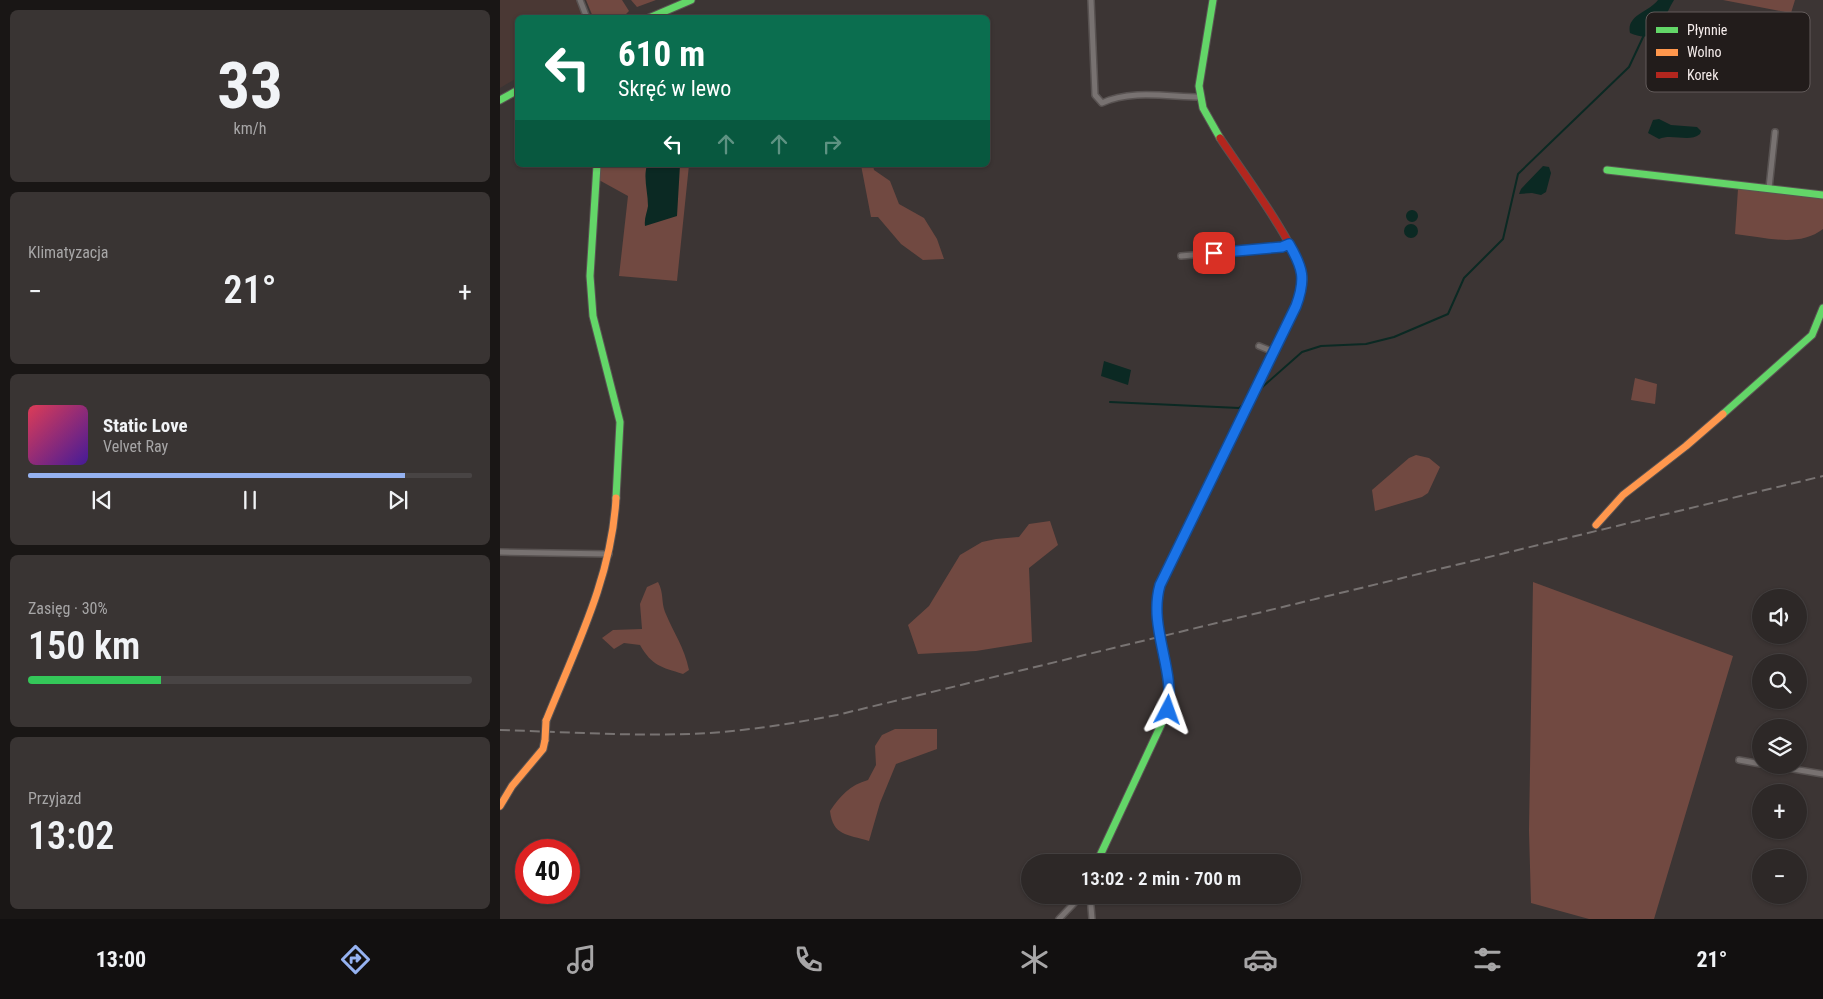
<!DOCTYPE html>
<html lang="pl">
<head>
<meta charset="utf-8">
<style>
	:root { --surface:#2d2827; --page:#393433; --text:#f1f3f6; --muted:#a7a6a7; --line:#484444; --accent:#95b2f1 }
	body { margin:0; font-family:"Roboto Condensed",sans-serif; background:var(--page); color:var(--text); height:100vh; display:flex; flex-direction:column; font-size:19px; white-space:nowrap }
	* { box-sizing:border-box; margin:0 }
	p { font-size:16px; color:var(--muted) }
	.icon { flex:none; width:28px; height:28px; fill:none; stroke:currentColor; stroke-width:2; stroke-linecap:round; stroke-linejoin:round }
	.map { position:relative; flex:1; overflow:hidden }
	.side { display:flex; flex-direction:column; gap:10px; padding:10px; background:#191615; width:500px }
	.side>* { flex:none }
	.hud { position:absolute; left:15px; top:15px; width:475px; height:152px; border-radius:8px; box-shadow:0 1px 4px #0004,0 0 0 1px var(--line); background:#0b6e4f; color:#fff; overflow:hidden }
	.fabs { position:absolute; left:1252px; top:589px; display:grid; gap:10px }
	.fabs a { display:grid; place-items:center; width:55px; height:55px; border-radius:50%; background:var(--surface); box-shadow:0 1px 4px #0004,0 0 0 1px var(--line); font-size:25px }
	.speed { position:absolute; left:15px; top:839px; display:flex; gap:10px; font-size:25px; font-weight:700; text-align:center }
	.speed>* { display:grid; place-content:center; width:65px; height:65px; border-radius:50%; background:var(--surface); box-shadow:0 1px 4px #0004,0 0 0 1px var(--line); line-height:1 }
	.speed .limit { border:8px solid #d22; background:#fff; color:#111 }
	.pin { position:absolute; display:grid; place-items:center; width:42px; height:42px; color:#fff; margin:-21px; border-radius:10px; box-shadow:0 2px 8px #0006 }
	.me { position:absolute; width:55px; margin:-28px; rotate:4deg; stroke-linejoin:round; filter:drop-shadow(0 0 4px #0008) }
	.turn { display:flex; align-items:center; gap:18px; height:105px; padding:0 20px; font-size:22px }
	.turn .icon { width:65px; height:65px; stroke-width:2.5 }
	.turn b { display:block; font-size:35px; line-height:42px }
	.lanes { display:flex; align-items:center; height:48px; padding:0 20px; background:#0003; justify-content:center; gap:25px; direction:ltr }
	.lanes .off { opacity:.35 }
	.big { font-size:38px; font-weight:600; line-height:1.1 }
	.side .card { flex:1; display:flex; flex-direction:column; justify-content:center; gap:8px; min-width:0; padding:0 18px; border-radius:8px; background:var(--page) }
	.side .dial { align-items:center; gap:0 }
	.dial b { font-size:65px; line-height:1 }
	.song { display:flex; align-items:center; gap:15px }
	.cover { width:60px; height:60px; border-radius:8px; background:linear-gradient(135deg,hsl(350 70% 55%),hsl(260 70% 35%)) }
	.played { height:5px; border-radius:2px; background:linear-gradient(90deg,var(--accent) 85%,var(--line) 85%) }
	.keys { display:flex; justify-content:space-around; direction:ltr }
	.heat { display:flex; justify-content:space-between; align-items:center; font-size:28px; direction:ltr }
	.charge { height:8px; border-radius:4px; background:linear-gradient(90deg,#34c759 30%,var(--line) 0) }
	.trip { position:absolute; left:521px; top:854px; width:280px; height:50px; border-radius:25px; background:var(--surface); box-shadow:0 1px 4px #0004,0 0 0 1px var(--line); font-weight:600; line-height:50px; text-align:center }
	.tabs { display:flex; height:80px; justify-content:space-around; align-items:center; background:#121010; color:var(--muted) }
	.tabs .icon { width:35px; height:35px }
	.tabs .selected { color:var(--accent) }
	.tabs b { font-size:22px; color:var(--text) }
	main { display:flex; flex:1; min-height:0 }
	.map>svg:first-child { display:block }
	.built { fill:#4a3834 }
	.green { fill:#714941 }
	.water { fill:#0b2923 }
	.lines { fill:none; stroke-linecap:round; stroke-linejoin:round }
	.stream { stroke:#0b2923; stroke-width:2 }
	.street-casing { stroke:#595352; stroke-width:8 }
	.fast-casing { stroke:#595352; stroke-width:9 }
	.slow-casing { stroke:#595352; stroke-width:9 }
	.jam-casing { stroke:#595352; stroke-width:9 }
	.street { stroke:#787271; stroke-width:5 }
	.fast { stroke:#63d668; stroke-width:7 }
	.slow { stroke:#ff974d; stroke-width:7 }
	.jam { stroke:#b3261e; stroke-width:7 }
	.rail { stroke:#787372; stroke-width:2; stroke-dasharray:10 5; stroke-linecap:butt }
	.slow-bridge-casing { stroke:#595352; stroke-width:9; stroke-linecap:butt }
	.slow-bridge { stroke:#ff974d; stroke-width:7 }
	.route-casing { stroke:#114b97; stroke-width:12 }
	.route { stroke:#1a73e8; stroke-width:9 }
	.key { fill:#221c1b; stroke:#625b5a; stroke-width:1 }
	.key-label { font-size:14px; fill:#f6edec }
</style>
</head>
<body>
<main>
<section class="side">
<div class="card dial"><b>33</b><p>km/h</p></div>
<div class="card"><p>Klimatyzacja</p>
<div class="heat"><a>−</a><b class="big">21°</b><a>+</a></div>
</div>
<div class="card">
<div class="song"><i class="cover"></i><div><b>Static Love</b><p>Velvet Ray</p></div></div>
<div class="played"></div>
<div class="keys"><svg class="icon" aria-label="previous" viewBox="0 0 24 24"><path d="M18 5L8 12l10 7zM5 5v14"/></svg><svg class="icon" aria-label="pause" viewBox="0 0 24 24"><path d="M8 5v14M16 5v14"/></svg><svg class="icon" aria-label="next" viewBox="0 0 24 24"><path d="M6 5l10 7-10 7zM19 5v14"/></svg></div>
</div>
<div class="card"><p>Zasięg · 30%</p><b class="big">150 km</b><div class="charge"></div></div>
<div class="card"><p>Przyjazd</p><b class="big">13:02</b></div>
</section>
<div class="map">
<svg width="1323" height="919" viewBox="0 0 1323 919">
	<rect width="100%" height="100%" fill="#3c3534"/>
	<path class="built" d="M 0,0 L 77,0 L 84,17 L 18,18 L 17,78 L 0,88 Z"/>
	<path class="green" d="M 86,0 L 122,0 L 129,11 L 123,17 L 93,17 Z
		M 131,0 L 156,0 L 137,7 Z
		M 1223,0 L 1295,0 L 1291,13 Z
		M 99,165 L 189,165 L 177,281 L 119,276 L 128,196 L 99,180 Z
		M 361,165 L 373,165 L 374,170 L 390,181 L 399,204 L 424,218 L 437,239 L 444,259 L 423,260 L 401,244 L 378,217 L 371,217 Z
		M 1238,189 L 1323,198 L 1323,229 C 1299,248 1264,237 1235,234 Z
		M 1135,378 L 1157,384 L 1155,404 L 1131,400 Z
		M 916,455 L 929,458 L 940,467 L 928,493 L 922,497 L 875,511 L 872,490 L 909,458 Z
		M 550,521 L 558,545 L 529,568 L 532,642 L 476,651 L 418,654 L 408,625 L 429,606 L 460,555 L 482,542 L 496,539 L 519,537 L 529,524 Z
		M 158,582 C 164,593 161,602 165,612 C 174,634 184,646 189,670 L 183,674 C 161,667 152,666 140,645 L 124,643 L 114,649 L 102,638 L 113,630 L 142,629 L 140,604 L 147,587 Z
		M 1033,582 L 1233,656 L 1154,919 L 1089,919 L 1031,903 L 1029,831 Z
		M 395,729 L 437,729 L 437,749 L 396,764 L 380,803 L 369,841 C 347,834 333,836 330,811 C 340,796 350,785 368,780 L 376,765 L 375,746 L 382,735 Z"/>
	<path class="water" d="M 1158,0 L 1174,0 C 1162,19 1159,46 1130,33 C 1126,15 1149,12 1158,0 Z
		M 1159,119 L 1171,125 L 1197,127 L 1201,131 L 1200,134 C 1189,143 1172,133 1159,139 L 1148,133 L 1153,120 Z
		M 147,165 L 180,165 L 177,216 L 145,226 C 144,218 147,213 148,206 C 148,192 143,178 147,165 Z
		M 1043,166 L 1049,167 L 1051,173 L 1046,192 L 1041,195 L 1032,193 L 1019,194 L 1021,189 Z
		M906 216a6 6 0 1 1 12 0a6 6 0 1 1-12 0Z
		M904 231a7 7 0 1 1 14 0a7 7 0 1 1-14 0Z
		M 604,361 L 631,370 L 628,385 L 601,376 Z"/>
	<g class="lines">
		<path class="stream" d="M 759,390 L 802,352 L 821,346 L 866,344 L 894,337 L 948,314 L 964,278 L 1003,239 L 1018,174 L 1129,67 L 1144,35
			M 610,402 L 739,408 L 747,401"/>
		<g class="street-casing">
			<path id="street" d="M 80,0 L 87,18
				M 591,0 L 595,95 L 602,103 C 631,89 670,97 701,97
				M 1269,188 L 1275,132
				M 681,256 L 782,247 L 789,244
				M 759,346 L 774,352
				M 0,552 L 109,554
				M 1239,760 L 1261,764
				M 1269,765 L 1323,774
				M 590,895 L 592,919
				M 559,919 L 582,895"/>
		</g>
		<g class="fast-casing">
			<path id="fast" d="M 713,0 L 699,86 L 703,108 L 720,138
				M 149,18 L 191,0
				M 0,100 L 18,90
				M 97,165 L 90,276 L 93,316 L 120,422 L 116,498
				M 1107,170 L 1323,195
				M 1223,414 L 1312,335 L 1323,308
				M 597,862 L 668,710 L 668,679 L 657,616 L 660,585 L 774,351"/>
		</g>
		<g class="slow-casing">
			<path id="slow" d="M 1096,525 L 1123,495 L 1186,446 L 1223,414
				M 46,721 C 75,649 112,577 116,498
				M 0,806 L 12,786 L 43,749 L 45,740"/>
		</g>
		<g class="jam-casing">
			<path id="jam" d="M 720,138 C 737,164 804,254 803,280 C 801,305 785,329 774,351"/>
		</g>
		<use href="#street" class="street"/>
		<use href="#fast" class="fast"/>
		<use href="#slow" class="slow"/>
		<use href="#jam" class="jam"/>
		<path class="rail" d="M 0,730 C 69,732 140,737 209,733 C 253,730 295,723 337,715 L 1323,476"/>
		<g class="slow-bridge-casing">
			<path id="slow-bridge" d="M 45,740 L 46,721"/>
		</g>
		<use href="#slow-bridge" class="slow-bridge"/>
	</g>
	<g class="lines">
		<g class="route-casing">
			<path id="route" d="M 668,710 C 675,668 648,627 660,585 L 796,306 C 806,279 803,268 789,244 L 782,247 L 714,253"/>
		</g>
		<use href="#route" class="route"/>
	</g>
	<rect x="1146" y="12" width="164" height="80" rx="8" class="key"/>
	<rect x="1156" y="27" width="22" height="6" fill="#63d668"/>
	<rect x="1156" y="49" width="22" height="7" fill="#ff974d"/>
	<rect x="1156" y="72" width="22" height="6" fill="#b3261e"/>
	<g class="key-label">
		<text x="1187" y="35">Płynnie</text>
		<text x="1187" y="57">Wolno</text>
		<text x="1187" y="80">Korek</text>
	</g>
</svg>
<div class="fabs">
<a><svg class="icon" aria-label="sound" viewBox="0 0 24 24"><path d="M4 9h4l5-4v14l-5-4H4zM17 9q2 3 0 6"/></svg></a>
<a><svg class="icon" aria-label="search" viewBox="0 0 24 24"><circle cx="10" cy="10" r="6"/><path d="M15 15l6 6"/></svg></a>
<a><svg class="icon" aria-label="layers" viewBox="0 0 24 24"><path d="M12 4l9 5-9 5-9-5zM3 14l9 5 9-5"/></svg></a>
<a>+</a>
<a>−</a>
</div>
<div class="speed"><div class="limit">40</div></div>
<div class="pin" style="left:714px;top:253px;background:#d93025"><svg class="icon" aria-label="arrive" viewBox="0 0 24 24"><path d="M6 21V4h12l-3 4 3 4H6"/></svg></div>
<svg class="me" style="left:668px;top:710px" viewBox="-20 -20 40 40"><path d="M0-17L14 15 0 8-14 15z" fill="#1a73e8" stroke="#fff" stroke-width="4"/></svg>
<div class="trip">13:02 · 2 min · 700 m</div>
<div class="hud">
<div class="turn"><svg class="icon" aria-label="left" viewBox="0 0 24 24"><path d="M17 20v-9H6M10 6l-5 5 5 5"/></svg><div><b>610 m</b>Skręć w lewo</div></div>
<div class="lanes"><svg class="icon" aria-label="left" viewBox="0 0 24 24"><path d="M17 20v-9H6M10 6l-5 5 5 5"/></svg><svg class="icon off" aria-label="ahead" viewBox="0 0 24 24"><path d="M12 20V5M6 11l6-6 6 6"/></svg><svg class="icon off" aria-label="ahead" viewBox="0 0 24 24"><path d="M12 20V5M6 11l6-6 6 6"/></svg><svg class="icon off" aria-label="right" viewBox="0 0 24 24"><path d="M7 20v-9h11M14 6l5 5-5 5"/></svg></div>
</div>
</div>
</main>
<nav class="tabs">
<b>13:00</b>
<svg class="icon selected" aria-label="directions" viewBox="0 0 24 24"><path d="M12 3l9 9-9 9-9-9zM9 14v-3h6M13 9l2 2-2 2"/></svg>
<svg class="icon" aria-label="music" viewBox="0 0 24 24"><path d="M9 18V5l10-2v13"/><circle cx="6" cy="18" r="3"/><circle cx="16" cy="16" r="3"/></svg>
<svg class="icon" aria-label="phone" viewBox="0 0 24 24"><path d="M5 4h4l2 5-3 2q2 4 5 5l2-3 5 2v4C11 20 4 13 5 4z"/></svg>
<svg class="icon" aria-label="climate" viewBox="0 0 24 24"><path d="M12 3v18M4 7l16 10M4 17L20 7"/></svg>
<svg class="icon" aria-label="car" viewBox="0 0 24 24"><path d="M5 17H2v-5l4-1 3-4h7l3 4 3 1v5h-3M9 17h6M6 11h13"/><circle cx="7" cy="17" r="2"/><circle cx="17" cy="17" r="2"/></svg>
<svg class="icon" aria-label="filters" viewBox="0 0 24 24"><path d="M4 7h16M4 17h16"/><circle cx="9" cy="7" r="2"/><circle cx="15" cy="17" r="2"/></svg>
<b>21°</b>
</nav>
</body>
</html>
